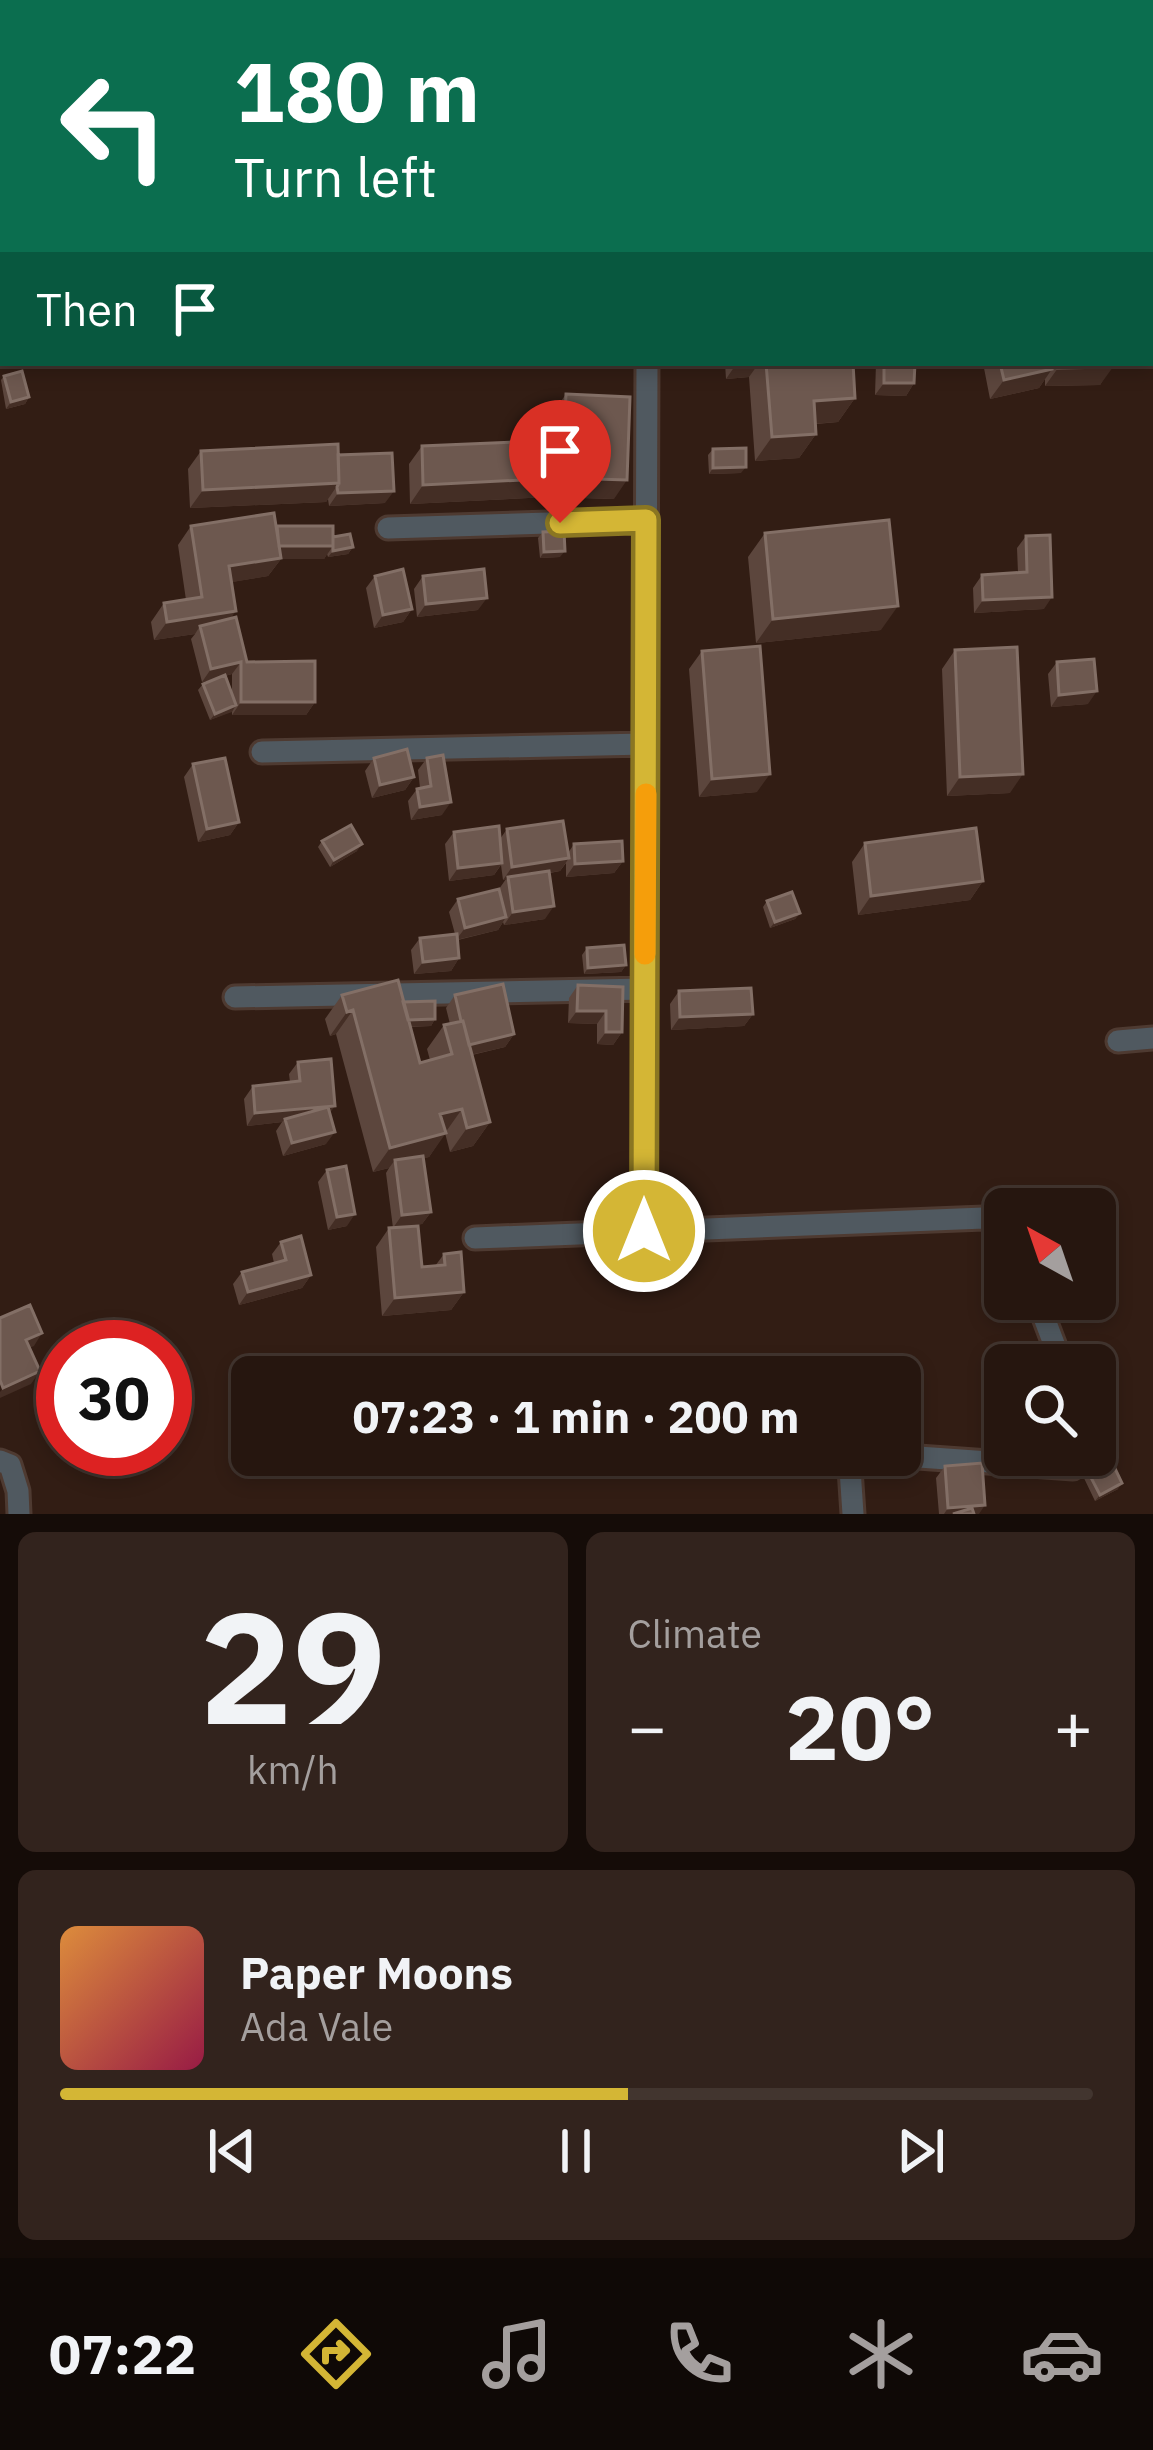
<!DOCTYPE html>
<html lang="en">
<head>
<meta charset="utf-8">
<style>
	:root { --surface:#26160f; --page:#32231d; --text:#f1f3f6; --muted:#a49f9e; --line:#42352f; --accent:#d4b635 }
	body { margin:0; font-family:"IBM Plex Sans",sans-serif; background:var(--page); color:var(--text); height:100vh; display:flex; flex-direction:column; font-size:45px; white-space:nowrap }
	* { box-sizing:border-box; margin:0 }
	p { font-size:39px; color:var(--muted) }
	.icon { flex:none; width:66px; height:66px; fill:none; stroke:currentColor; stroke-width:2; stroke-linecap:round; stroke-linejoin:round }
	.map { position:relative; height:1514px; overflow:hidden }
	.details { display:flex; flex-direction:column; gap:18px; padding:18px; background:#150c08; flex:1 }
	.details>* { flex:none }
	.banner { position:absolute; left:0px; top:0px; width:1155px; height:366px; box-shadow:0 6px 18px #0003,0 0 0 3px var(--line); background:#0b6e4f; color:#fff; overflow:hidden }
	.needle { width:78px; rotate:320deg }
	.controls { position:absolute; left:984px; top:1188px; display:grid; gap:24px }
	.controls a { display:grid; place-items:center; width:132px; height:132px; border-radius:18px; background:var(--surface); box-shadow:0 6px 18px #0003,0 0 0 3px var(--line); font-size:60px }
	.speed { position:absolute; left:36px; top:1320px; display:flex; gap:24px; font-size:60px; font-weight:700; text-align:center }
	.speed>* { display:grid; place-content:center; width:156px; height:156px; border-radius:50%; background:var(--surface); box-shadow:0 6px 18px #0003,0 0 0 3px var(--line); line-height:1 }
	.speed .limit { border:18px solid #d22; background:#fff; color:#111 }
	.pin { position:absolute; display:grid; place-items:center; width:102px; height:102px; color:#fff; margin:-123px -51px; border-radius:50% 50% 50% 0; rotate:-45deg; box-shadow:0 0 12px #0007 }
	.pin .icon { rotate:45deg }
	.me { position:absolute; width:132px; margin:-66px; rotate:0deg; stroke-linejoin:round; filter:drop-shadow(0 0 9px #0008) }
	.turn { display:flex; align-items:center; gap:42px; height:252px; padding:0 36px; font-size:54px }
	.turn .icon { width:156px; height:156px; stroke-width:2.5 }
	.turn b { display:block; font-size:84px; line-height:102px }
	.then { display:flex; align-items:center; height:114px; padding:0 36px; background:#0003; gap:24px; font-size:45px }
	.big { font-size:90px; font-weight:700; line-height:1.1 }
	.details .card { flex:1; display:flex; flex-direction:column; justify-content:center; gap:18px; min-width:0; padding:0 42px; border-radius:18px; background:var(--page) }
	.details .dial { align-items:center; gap:0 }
	.dial b { font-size:156px; line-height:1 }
	.song { display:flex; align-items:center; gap:36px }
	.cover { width:144px; height:144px; border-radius:18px; background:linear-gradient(135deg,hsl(30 70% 55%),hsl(340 70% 35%)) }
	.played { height:12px; border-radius:6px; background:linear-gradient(90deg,var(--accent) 55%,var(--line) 55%) }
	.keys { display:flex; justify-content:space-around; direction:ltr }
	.heat { display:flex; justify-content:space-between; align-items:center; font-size:66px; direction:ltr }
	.details .tiles { flex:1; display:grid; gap:18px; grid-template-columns:1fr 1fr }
	.card:last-child { grid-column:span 2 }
	.trip { position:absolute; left:231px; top:1356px; width:690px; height:120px; border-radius:18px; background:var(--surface); box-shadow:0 6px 18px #0003,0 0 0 3px var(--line); font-weight:700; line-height:120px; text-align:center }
	.tab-bar { display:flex; height:192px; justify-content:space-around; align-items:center; background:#0f0906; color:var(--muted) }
	.tab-bar .icon { width:84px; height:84px }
	.tab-bar .selected { color:var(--accent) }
	.tab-bar b { font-size:54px; color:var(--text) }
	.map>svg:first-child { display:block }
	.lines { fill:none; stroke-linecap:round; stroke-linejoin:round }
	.street-casing { stroke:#4e3a31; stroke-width:27 }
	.street { stroke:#505960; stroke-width:21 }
	.wall { fill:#5c463d; fill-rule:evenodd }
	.shaded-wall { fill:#442e25 }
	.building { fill:#6d584f; stroke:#836f66; stroke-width:3 }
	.route-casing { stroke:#8a7622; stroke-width:30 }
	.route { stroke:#d4b635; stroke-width:21 }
	.slow { stroke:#f59e0b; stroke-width:21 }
</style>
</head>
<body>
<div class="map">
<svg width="1153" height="1514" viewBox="0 0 1153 1514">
	<rect width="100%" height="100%" fill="#321d14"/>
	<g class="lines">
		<g class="street-casing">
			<path id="street" d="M 648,0 L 648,3
				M 0,22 L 3,22
				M 388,528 L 646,520
				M 262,752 L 646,744
				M 235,997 L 645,989
				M 1118,1041 L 1153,1038
				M 644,1231 L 647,363
				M 475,1238 L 984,1218 L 1005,1225
				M 1037,1299 L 1062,1365
				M 890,1455 L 1073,1468 L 1089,1455
				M 0,1461 L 10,1465 L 18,1491 L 19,1514
				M 853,1514 L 850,1469 L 860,1455"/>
		</g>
		<use href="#street" class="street"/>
	</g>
	<path class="wall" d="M 725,363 L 853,363 L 855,398 L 838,422 L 816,424 L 816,434 L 799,458 L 755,461 L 749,377 L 726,379 Z
		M 876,363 L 915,363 L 914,383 L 906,396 L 875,395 Z
		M 983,363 L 1113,363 L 1100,385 L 1045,386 L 1045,379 L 1039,388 L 990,399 Z
		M 4,376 L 29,397 L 25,404 L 6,409 L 1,380 Z
		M 566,394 L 614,499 L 549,497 L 410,504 L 409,464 L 422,446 L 552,440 L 553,413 Z
		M 713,449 L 741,473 L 709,474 L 708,455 Z
		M 201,451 L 338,455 L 385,503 L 329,506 L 328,499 L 326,502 L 190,508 L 188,469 Z
		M 191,526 L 276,527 L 333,537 L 353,547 L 348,554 L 328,557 L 327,554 L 324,559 L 281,559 L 268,576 L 231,582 L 231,619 L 247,662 L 315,702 L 306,715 L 232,715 L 232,711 L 210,720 L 198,690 L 203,684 L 216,678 L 202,682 L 191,639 L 195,634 L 154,640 L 151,622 L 164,603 L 186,600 L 178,545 ZM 232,674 L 232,695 L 225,676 Z
		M 543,532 L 560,557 L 540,558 L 538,538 Z
		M 765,533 L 881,630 L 756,643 L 748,557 Z
		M 1026,536 L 1044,609 L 974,613 L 973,588 L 982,575 L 1018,573 L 1017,548 Z
		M 375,576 L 412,609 L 403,622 L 374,628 L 366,588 Z
		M 423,576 L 478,610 L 417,617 L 414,589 Z
		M 955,650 L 1010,793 L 947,796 L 942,669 Z
		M 702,651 L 757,792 L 699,797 L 689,669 Z
		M 1057,662 L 1088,704 L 1051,707 L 1048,674 Z
		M 374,758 L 414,777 L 405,790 L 372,798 L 365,771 Z
		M 427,758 L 442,815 L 411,820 L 408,801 L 417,789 L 420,788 L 418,770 Z
		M 193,764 L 239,822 L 230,835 L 198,842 L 184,777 Z
		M 507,829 L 568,853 L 574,844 L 623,861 L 614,873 L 566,877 L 566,863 L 560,871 L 550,873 L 545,919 L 504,925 L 503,922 L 498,930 L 458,940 L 459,958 L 451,971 L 414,974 L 411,950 L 420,938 L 455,934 L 449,912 L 458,899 L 499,889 L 506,879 L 503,880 L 501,865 L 494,875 L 449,881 L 445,844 L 454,832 L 500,839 Z
		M 322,841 L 357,851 L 330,867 L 318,847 Z
		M 865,843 L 983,881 L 970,900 L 858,915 L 852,862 Z
		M 767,901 L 800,913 L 795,919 L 770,928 L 763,907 Z
		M 587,948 L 626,965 L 621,972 L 584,974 L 582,955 Z
		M 578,985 L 623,987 L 622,1032 L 613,1045 L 597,1044 L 597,1024 L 568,1023 L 569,998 Z
		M 679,991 L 753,1014 L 744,1026 L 671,1030 L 670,1004 Z
		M 342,995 L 403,1002 L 435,1019 L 431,1026 L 410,1027 L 420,1063 L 430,1060 L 427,1049 L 444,1025 L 450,1024 L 446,1008 L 455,995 L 514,1034 L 505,1047 L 472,1055 L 490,1122 L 473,1146 L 450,1152 L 445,1133 L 429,1157 L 424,1158 L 431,1212 L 422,1224 L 393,1228 L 422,1267 L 435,1266 L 444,1254 L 464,1292 L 451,1310 L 382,1316 L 376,1247 L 389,1228 L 393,1228 L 386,1173 L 389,1168 L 373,1172 L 336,1034 L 330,1036 L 325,1019 Z
		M 298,1062 L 330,1113 L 326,1144 L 283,1156 L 276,1131 L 282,1122 L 247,1126 L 244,1099 L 253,1086 L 290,1082 L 289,1074 Z
		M 327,1170 L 347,1226 L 328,1230 L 318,1182 Z
		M 281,1242 L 311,1275 L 302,1288 L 239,1305 L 233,1284 L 242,1272 L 274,1263 L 272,1254 Z
		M 945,1466 L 979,1514 L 939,1514 L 936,1478 Z
		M 1086,1468 L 1118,1489 L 1095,1501 L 1082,1474 Z"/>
	<path class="shaded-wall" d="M 103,0 L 142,0 L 172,3 L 101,3 Z
		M 737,363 L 759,363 L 749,377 L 726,379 Z
		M 1113,367 L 1100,385 L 1045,386 L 1058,368 Z
		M 1052,369 L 1039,388 L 990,399 L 1004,380 Z
		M 884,383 L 914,383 L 906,396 L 875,395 Z
		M 29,397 L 25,404 L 6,409 L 11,402 Z
		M 855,398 L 838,422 L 797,425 L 814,401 Z
		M 816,434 L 799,458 L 755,461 L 772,437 Z
		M 746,467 L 741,473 L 709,474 L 713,468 Z
		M 562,478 L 627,480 L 614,499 L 549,497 L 410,504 L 423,485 Z
		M 339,483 L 326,502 L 190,508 L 203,490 Z
		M 394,491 L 385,503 L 329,506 L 338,493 Z
		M 277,546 L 333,546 L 324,559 L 281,559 L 268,576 L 216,585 L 229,566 Z
		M 353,547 L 348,554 L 328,557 L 333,551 Z
		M 565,551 L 560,557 L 540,558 L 544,552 Z
		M 1052,597 L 1044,609 L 974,613 L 983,600 Z
		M 487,598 L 478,610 L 417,617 L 426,604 Z
		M 898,606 L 881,630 L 756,643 L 773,619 Z
		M 412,609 L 403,622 L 374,628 L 383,615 Z
		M 236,611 L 223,629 L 200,626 L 195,634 L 154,640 L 167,622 Z
		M 241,662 L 232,674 L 202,682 L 211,669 Z
		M 1097,691 L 1088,704 L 1051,707 L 1059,695 Z
		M 241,702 L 315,702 L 306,715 L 232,715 Z
		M 236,705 L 232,712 L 210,720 L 215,714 Z
		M 770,774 L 757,792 L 699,797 L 712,779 Z
		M 1023,774 L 1010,793 L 947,796 L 960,777 Z
		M 414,777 L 405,790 L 372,798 L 380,785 Z
		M 451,802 L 442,815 L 411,820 L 420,807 Z
		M 239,822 L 230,835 L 198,842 L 207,829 Z
		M 362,844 L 357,851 L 330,867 L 334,860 Z
		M 569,858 L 560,871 L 503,880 L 512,867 Z
		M 623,861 L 614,873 L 566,877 L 575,864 Z
		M 502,863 L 494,875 L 449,881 L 458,868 Z
		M 983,881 L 970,900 L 858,915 L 871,896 Z
		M 554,906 L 545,919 L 504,925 L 513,912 Z
		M 800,913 L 795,919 L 770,928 L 775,922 Z
		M 506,917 L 498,930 L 456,940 L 465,928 Z
		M 459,958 L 451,971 L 414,974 L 423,962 Z
		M 626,965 L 621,972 L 584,974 L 588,968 Z
		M 353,1010 L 336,1034 L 330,1036 L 347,1012 Z
		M 577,1011 L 606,1011 L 597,1024 L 568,1023 Z
		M 753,1014 L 744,1026 L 671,1030 L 680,1017 Z
		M 435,1019 L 431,1026 L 398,1027 L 402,1021 Z
		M 606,1032 L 622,1032 L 613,1045 L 597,1044 Z
		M 514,1034 L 505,1047 L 457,1058 L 466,1046 Z
		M 335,1106 L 326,1118 L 285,1119 L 282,1122 L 247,1126 L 255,1113 Z
		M 462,1109 L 445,1133 L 440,1114 Z
		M 490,1122 L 473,1146 L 450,1152 L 467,1128 Z
		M 335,1132 L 326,1144 L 283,1156 L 292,1143 Z
		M 446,1133 L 429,1157 L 395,1166 L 395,1160 L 389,1168 L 373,1172 L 390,1148 Z
		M 431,1212 L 422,1224 L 393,1228 L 402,1215 Z
		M 355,1214 L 347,1226 L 328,1230 L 337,1217 Z
		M 311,1275 L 302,1288 L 239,1305 L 248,1292 Z
		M 464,1292 L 451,1310 L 382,1316 L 395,1298 Z
		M 42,1333 L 34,1346 L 18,1353 L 26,1340 Z
		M 40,1371 L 31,1384 L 0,1398 L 0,1392 L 3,1388 Z
		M 1122,1483 L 1118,1489 L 1095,1501 L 1100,1495 Z
		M 985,1505 L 979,1514 L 944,1514 L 948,1508 Z"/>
	<path class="building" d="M 142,0 L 174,0 L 174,3 Z
		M 462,0 L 463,3 L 441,3 L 440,1 Z
		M 771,0 L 798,0 L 799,3 L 772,3 Z
		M 766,363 L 853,363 L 855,398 L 814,401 L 816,434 L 772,437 Z
		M 884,363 L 915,363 L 914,383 L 884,383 Z
		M 1000,363 L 1051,363 L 1052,369 L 1004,380 Z
		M 1058,363 L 1113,363 L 1113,367 L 1058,368 Z
		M 22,371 L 29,397 L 11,402 L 4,376 Z
		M 566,394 L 630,397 L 627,480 L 562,478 L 423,485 L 422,446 L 561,440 L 563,461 Z
		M 338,444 L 339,483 L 203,490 L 201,451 Z
		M 746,448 L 746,467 L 713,468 L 713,449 Z
		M 392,453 L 394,491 L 338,493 L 337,487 L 339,483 L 338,455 Z
		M 274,513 L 281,558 L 229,566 L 236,611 L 167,622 L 164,603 L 202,597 L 191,526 Z
		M 889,520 L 898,606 L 773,619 L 765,533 Z
		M 277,526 L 333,526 L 333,546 L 279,546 Z
		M 564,531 L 565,551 L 544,552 L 543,532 Z
		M 350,534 L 353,547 L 333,551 L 333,537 Z
		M 1050,535 L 1052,597 L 983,600 L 982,575 L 1027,572 L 1026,536 Z
		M 403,569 L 412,609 L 383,615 L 375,576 Z
		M 484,569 L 487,598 L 426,604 L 423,576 Z
		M 236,617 L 247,662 L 315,661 L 315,702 L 241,702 L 241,662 L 211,669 L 200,626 Z
		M 760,646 L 770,774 L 712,779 L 702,651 Z
		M 1017,647 L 1023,774 L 960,777 L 955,650 Z
		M 1094,659 L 1097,691 L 1059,695 L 1057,662 Z
		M 225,675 L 236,705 L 215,714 L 203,684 Z
		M 407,749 L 414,777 L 380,785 L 374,758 Z
		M 443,755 L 451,802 L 420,807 L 417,789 L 431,786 L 427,758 Z
		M 225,758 L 239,822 L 207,829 L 193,764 Z
		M 563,821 L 569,858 L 512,867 L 507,829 Z
		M 351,825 L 362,844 L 334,860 L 322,841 Z
		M 499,826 L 502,863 L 458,868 L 454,832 Z
		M 976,828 L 983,881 L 871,896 L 865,843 Z
		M 622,841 L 623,861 L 575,864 L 574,844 Z
		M 549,871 L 554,906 L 513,912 L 508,877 Z
		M 499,889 L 506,917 L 465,928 L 458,899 Z
		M 792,892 L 800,913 L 775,922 L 767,901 Z
		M 457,934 L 459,958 L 423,962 L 420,938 Z
		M 624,945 L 626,965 L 588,968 L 587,948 Z
		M 398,980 L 420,1063 L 452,1054 L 444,1025 L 463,1021 L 490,1122 L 467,1128 L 462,1109 L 440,1114 L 446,1133 L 390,1148 L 353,1010 L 347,1012 L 342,995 Z
		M 503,984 L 514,1034 L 469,1045 L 463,1021 L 461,1021 L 455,995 Z
		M 578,985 L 623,987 L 622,1032 L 606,1032 L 606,1011 L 577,1011 Z
		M 751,988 L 753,1014 L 680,1017 L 679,991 Z
		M 435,1001 L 435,1019 L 408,1020 L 403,1002 Z
		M 331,1059 L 335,1106 L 255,1113 L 253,1086 L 300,1081 L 298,1062 Z
		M 328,1107 L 335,1132 L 292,1143 L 285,1119 Z
		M 423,1156 L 431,1212 L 402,1215 L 395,1160 Z
		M 346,1166 L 355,1214 L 337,1217 L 327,1170 Z
		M 418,1226 L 422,1267 L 445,1265 L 444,1254 L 461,1252 L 464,1292 L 395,1298 L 389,1228 Z
		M 301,1236 L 311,1275 L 248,1292 L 242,1272 L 286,1260 L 281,1242 Z
		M 30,1305 L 42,1333 L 26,1340 L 40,1371 L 3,1388 L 0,1380 L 0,1318 Z
		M 1095,1382 L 1111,1403 L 1098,1412 L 1095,1408 Z
		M 1109,1456 L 1122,1483 L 1100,1495 L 1086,1468 Z
		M 982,1463 L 985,1505 L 948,1508 L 945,1466 Z
		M 972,1508 L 974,1514 L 953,1514 Z"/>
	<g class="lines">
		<g class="route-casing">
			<path id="route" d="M 560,523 L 646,520 L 644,1231"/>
		</g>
		<use href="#route" class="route"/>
		<path class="slow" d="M 645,954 L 646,794"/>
	</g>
</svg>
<div class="controls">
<a><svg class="needle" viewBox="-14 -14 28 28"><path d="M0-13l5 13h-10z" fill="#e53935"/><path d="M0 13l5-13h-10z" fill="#a49f9e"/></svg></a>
<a><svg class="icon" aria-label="search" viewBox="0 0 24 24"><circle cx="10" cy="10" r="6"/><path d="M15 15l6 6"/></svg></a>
</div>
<div class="speed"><div class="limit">30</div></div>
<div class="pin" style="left:560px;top:523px;background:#d93025"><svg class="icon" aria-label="arrive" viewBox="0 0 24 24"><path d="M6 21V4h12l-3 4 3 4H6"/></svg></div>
<svg class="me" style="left:644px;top:1231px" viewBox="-20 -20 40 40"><circle r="17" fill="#d4b635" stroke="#fff" stroke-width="3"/><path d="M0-11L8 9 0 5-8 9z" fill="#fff"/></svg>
<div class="trip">07:23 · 1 min · 200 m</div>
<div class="banner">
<div class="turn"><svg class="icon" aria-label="left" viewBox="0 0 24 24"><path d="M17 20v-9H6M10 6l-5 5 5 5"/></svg><div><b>180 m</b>Turn left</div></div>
<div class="then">Then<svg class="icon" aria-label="arrive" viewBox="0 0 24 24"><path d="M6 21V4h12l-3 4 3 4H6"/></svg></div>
</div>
</div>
<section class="details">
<div class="tiles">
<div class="card dial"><b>29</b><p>km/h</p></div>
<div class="card"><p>Climate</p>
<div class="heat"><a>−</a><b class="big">20°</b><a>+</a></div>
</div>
<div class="card">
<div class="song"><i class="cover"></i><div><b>Paper Moons</b><p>Ada Vale</p></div></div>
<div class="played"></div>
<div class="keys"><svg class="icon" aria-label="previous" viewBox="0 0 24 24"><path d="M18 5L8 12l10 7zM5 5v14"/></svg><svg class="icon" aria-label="pause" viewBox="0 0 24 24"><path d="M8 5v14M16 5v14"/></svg><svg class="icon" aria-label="next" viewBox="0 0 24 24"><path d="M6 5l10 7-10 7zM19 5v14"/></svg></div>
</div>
</div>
</section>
<nav class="tab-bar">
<b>07:22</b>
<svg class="icon selected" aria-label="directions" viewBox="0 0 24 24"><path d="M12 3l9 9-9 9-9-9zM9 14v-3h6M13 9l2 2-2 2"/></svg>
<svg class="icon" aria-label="music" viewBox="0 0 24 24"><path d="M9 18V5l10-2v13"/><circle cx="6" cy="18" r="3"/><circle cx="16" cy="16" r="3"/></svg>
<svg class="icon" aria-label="phone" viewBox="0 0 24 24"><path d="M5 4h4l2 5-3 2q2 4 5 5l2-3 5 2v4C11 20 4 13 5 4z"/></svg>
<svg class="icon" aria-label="climate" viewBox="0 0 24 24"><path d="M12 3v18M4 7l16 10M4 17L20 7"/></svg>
<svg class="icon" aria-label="car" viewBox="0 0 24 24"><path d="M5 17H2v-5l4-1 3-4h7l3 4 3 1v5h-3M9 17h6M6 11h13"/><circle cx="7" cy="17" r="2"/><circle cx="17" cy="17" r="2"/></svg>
</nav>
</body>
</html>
